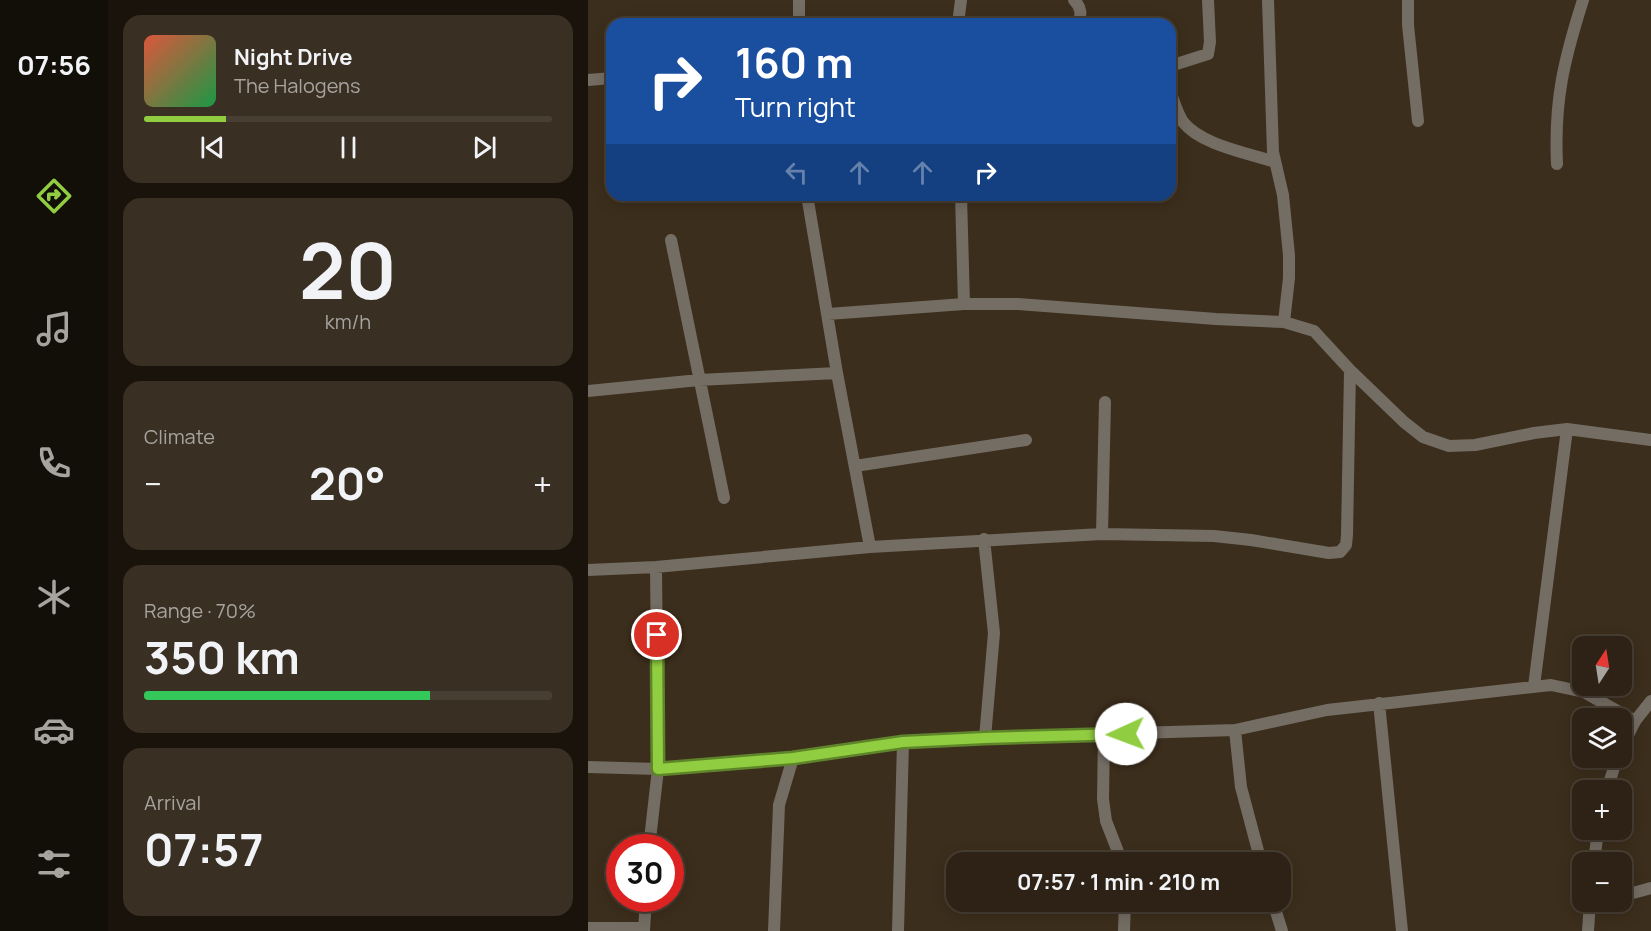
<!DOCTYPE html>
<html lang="en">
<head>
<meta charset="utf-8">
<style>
	:root { --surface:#2d2215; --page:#392f22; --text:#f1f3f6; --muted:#a7a4a0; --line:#483f34; --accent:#91cd40 }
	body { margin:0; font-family:Manrope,sans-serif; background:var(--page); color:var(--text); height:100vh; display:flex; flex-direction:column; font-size:22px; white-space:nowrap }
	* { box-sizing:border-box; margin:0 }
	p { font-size:20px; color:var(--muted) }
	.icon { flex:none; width:33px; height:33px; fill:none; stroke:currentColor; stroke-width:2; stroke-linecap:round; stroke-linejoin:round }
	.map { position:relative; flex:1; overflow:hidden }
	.panel { display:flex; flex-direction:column; gap:15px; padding:15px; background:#19130c; width:480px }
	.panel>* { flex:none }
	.guide { position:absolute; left:18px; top:18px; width:570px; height:183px; border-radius:18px; box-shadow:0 3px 15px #0003,0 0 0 2px var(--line); background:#1a4fa0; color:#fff; overflow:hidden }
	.needle { width:39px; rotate:12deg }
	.controls { position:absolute; left:984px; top:636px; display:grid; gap:12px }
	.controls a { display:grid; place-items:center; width:60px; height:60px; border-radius:12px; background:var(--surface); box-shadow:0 3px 15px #0003,0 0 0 2px var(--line); font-size:30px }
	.speed { position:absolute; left:18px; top:834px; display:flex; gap:12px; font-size:30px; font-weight:700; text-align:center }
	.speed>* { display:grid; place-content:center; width:78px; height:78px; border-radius:50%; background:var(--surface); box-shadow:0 3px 15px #0003,0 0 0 2px var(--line); line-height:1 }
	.speed .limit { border:9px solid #d22; background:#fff; color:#111 }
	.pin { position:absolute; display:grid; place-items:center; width:51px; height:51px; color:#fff; margin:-26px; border:3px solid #fff; border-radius:50%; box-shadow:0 2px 6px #0007 }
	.me { position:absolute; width:66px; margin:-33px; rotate:268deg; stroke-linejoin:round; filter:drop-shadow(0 0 4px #0008) }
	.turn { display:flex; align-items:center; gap:21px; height:126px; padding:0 30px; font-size:27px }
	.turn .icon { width:78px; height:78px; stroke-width:2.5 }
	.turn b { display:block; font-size:42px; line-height:51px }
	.lanes { display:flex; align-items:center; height:57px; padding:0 30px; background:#0003; justify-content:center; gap:30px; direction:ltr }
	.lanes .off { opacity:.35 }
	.big { font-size:45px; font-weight:700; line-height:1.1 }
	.panel .widget { flex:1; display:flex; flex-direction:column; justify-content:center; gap:9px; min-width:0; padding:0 21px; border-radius:18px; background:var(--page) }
	.panel .dial { align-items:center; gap:0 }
	.dial b { font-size:78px; line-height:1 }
	.song { display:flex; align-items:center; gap:18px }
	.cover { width:72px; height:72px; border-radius:9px; background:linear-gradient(135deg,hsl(10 70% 55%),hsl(140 70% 35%)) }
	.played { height:6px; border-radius:3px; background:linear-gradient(90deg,var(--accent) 20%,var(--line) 20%) }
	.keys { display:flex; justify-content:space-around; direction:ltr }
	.heat { display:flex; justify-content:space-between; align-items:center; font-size:33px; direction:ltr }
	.charge { height:9px; border-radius:4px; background:linear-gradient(90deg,#34c759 70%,var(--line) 0) }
	.trip { position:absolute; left:358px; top:852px; width:345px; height:60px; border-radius:18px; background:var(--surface); box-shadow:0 3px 15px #0003,0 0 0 2px var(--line); font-weight:700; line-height:60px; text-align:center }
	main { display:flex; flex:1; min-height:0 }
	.dock { display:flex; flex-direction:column; width:108px; justify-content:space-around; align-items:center; background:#120e08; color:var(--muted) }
	.dock .icon { width:42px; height:42px }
	.dock .active { color:var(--accent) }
	.dock b { font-size:27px; color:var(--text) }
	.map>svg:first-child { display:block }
	.building { fill:#5b4a5a; stroke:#816e80; stroke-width:1.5 }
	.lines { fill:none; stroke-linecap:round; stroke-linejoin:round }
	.minor { stroke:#746d64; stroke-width:12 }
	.tertiary { stroke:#746d64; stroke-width:12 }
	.route-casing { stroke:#5e852a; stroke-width:15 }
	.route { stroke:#91cd40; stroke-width:10 }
</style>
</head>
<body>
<main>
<nav class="dock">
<b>07:56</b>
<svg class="icon active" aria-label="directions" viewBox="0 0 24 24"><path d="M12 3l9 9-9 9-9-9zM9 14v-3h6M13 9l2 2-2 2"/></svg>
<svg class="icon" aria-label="music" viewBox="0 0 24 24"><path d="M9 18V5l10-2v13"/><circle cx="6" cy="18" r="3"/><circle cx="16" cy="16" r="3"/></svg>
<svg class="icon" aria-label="phone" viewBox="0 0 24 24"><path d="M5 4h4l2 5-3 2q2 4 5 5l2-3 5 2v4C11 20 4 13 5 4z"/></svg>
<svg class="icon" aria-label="climate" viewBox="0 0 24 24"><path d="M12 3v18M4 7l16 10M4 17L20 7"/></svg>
<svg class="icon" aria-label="car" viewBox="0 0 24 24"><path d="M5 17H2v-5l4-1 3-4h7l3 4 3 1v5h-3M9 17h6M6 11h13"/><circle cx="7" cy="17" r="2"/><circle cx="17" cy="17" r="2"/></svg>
<svg class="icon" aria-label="filters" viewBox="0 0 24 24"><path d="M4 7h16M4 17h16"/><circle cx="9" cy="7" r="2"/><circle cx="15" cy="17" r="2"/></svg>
</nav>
<section class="panel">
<div class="widget">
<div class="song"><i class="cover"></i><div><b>Night Drive</b><p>The Halogens</p></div></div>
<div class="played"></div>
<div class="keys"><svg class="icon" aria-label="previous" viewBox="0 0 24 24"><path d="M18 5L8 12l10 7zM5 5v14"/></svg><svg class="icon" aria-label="pause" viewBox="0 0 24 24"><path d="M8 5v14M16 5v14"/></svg><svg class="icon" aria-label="next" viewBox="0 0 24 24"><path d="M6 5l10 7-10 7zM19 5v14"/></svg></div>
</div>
<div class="widget dial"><b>20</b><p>km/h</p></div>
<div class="widget"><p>Climate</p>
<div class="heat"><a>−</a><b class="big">20°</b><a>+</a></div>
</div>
<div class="widget"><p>Range · 70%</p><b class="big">350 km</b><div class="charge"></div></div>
<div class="widget"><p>Arrival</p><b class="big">07:57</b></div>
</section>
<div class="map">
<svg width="1063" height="931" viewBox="0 0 1063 931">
	<rect width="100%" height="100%" fill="#3c2e1c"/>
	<path class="building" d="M 994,738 L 994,758 L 1006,758 L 1000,767 L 986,765 Z"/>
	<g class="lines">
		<path class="minor" d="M 486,0 C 494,8 493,14 491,24
			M 680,0 L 685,152 L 695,195 L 701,255 L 701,278 L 696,322
			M 820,0 L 820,25 L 830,121
			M 211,24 L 211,0
			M 370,24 L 373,0
			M 582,66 L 620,54 L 622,42 L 620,0
			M 0,80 L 24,78
			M 582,91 C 586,101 589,113 595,122 C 613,145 660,153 687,162
			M 969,164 C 966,100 976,60 995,0
			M 219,195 L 249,373 L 282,547
			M 373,195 L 376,304
			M 83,240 L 136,498
			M 240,314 L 376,304 L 430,304 L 628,319 L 696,322 L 726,331 L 762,370 L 816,422 L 835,437 L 861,446 L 887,445 L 946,433 L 979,429 L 1063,440
			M 0,391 L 111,380 L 249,373
			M 267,466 L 438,440
			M 514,534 L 517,402
			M 396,539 L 406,633 L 397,738
			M 0,570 L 68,567 L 282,547 L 514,534 L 626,536 L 663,540 L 741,553 L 752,552 L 758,545 L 759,535 L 762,370
			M 946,686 L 979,429
			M 791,703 L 814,931
			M 647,730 L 653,787 L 673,862
			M 516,735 L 515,799 L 518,821 L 534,862
			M 0,767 L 70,769 L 205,758 L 315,742 L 356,739 L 647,730 L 739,710 L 963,685 L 996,692 L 1047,721
			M 61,848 L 70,769 L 68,567
			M 1034,896 L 1063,888
			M 685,902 L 694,931
			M 0,928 L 56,928
			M 56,931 L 58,898
			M 186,931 L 191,805 L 205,758
			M 310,931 L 315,742
			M 536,931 L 537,902"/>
		<path class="tertiary" d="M 1034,747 L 1047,721 L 1063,701
			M 1019,790 L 1029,758
			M 1006,862 L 1010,830
			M 1000,931 L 1002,902"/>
	</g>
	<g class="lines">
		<g class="route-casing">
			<path id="route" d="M 69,635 L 70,769 L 205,758 L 315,742 L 397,738 L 538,734"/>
		</g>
		<use href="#route" class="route"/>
	</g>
</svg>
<div class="controls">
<a><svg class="needle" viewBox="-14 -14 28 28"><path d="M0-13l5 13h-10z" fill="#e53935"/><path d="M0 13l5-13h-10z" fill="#a7a4a0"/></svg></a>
<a><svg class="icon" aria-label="layers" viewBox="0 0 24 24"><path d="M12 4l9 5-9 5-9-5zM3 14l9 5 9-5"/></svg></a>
<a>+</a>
<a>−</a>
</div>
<div class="speed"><div class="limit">30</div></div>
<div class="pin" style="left:69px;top:635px;background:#d93025"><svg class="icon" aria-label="arrive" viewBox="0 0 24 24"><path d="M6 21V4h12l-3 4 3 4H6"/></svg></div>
<svg class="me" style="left:538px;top:734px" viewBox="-20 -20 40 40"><circle r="19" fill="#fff"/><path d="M0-13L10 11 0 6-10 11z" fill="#91cd40"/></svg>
<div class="trip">07:57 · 1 min · 210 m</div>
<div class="guide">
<div class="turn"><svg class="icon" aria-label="right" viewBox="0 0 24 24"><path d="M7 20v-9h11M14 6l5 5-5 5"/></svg><div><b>160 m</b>Turn right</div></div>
<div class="lanes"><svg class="icon off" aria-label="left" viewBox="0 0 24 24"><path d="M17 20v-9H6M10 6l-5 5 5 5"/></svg><svg class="icon off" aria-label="ahead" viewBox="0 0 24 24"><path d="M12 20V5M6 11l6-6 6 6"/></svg><svg class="icon off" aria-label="ahead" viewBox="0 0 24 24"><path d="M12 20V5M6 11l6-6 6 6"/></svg><svg class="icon" aria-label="right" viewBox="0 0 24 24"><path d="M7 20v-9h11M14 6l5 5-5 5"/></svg></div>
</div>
</div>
</main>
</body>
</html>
